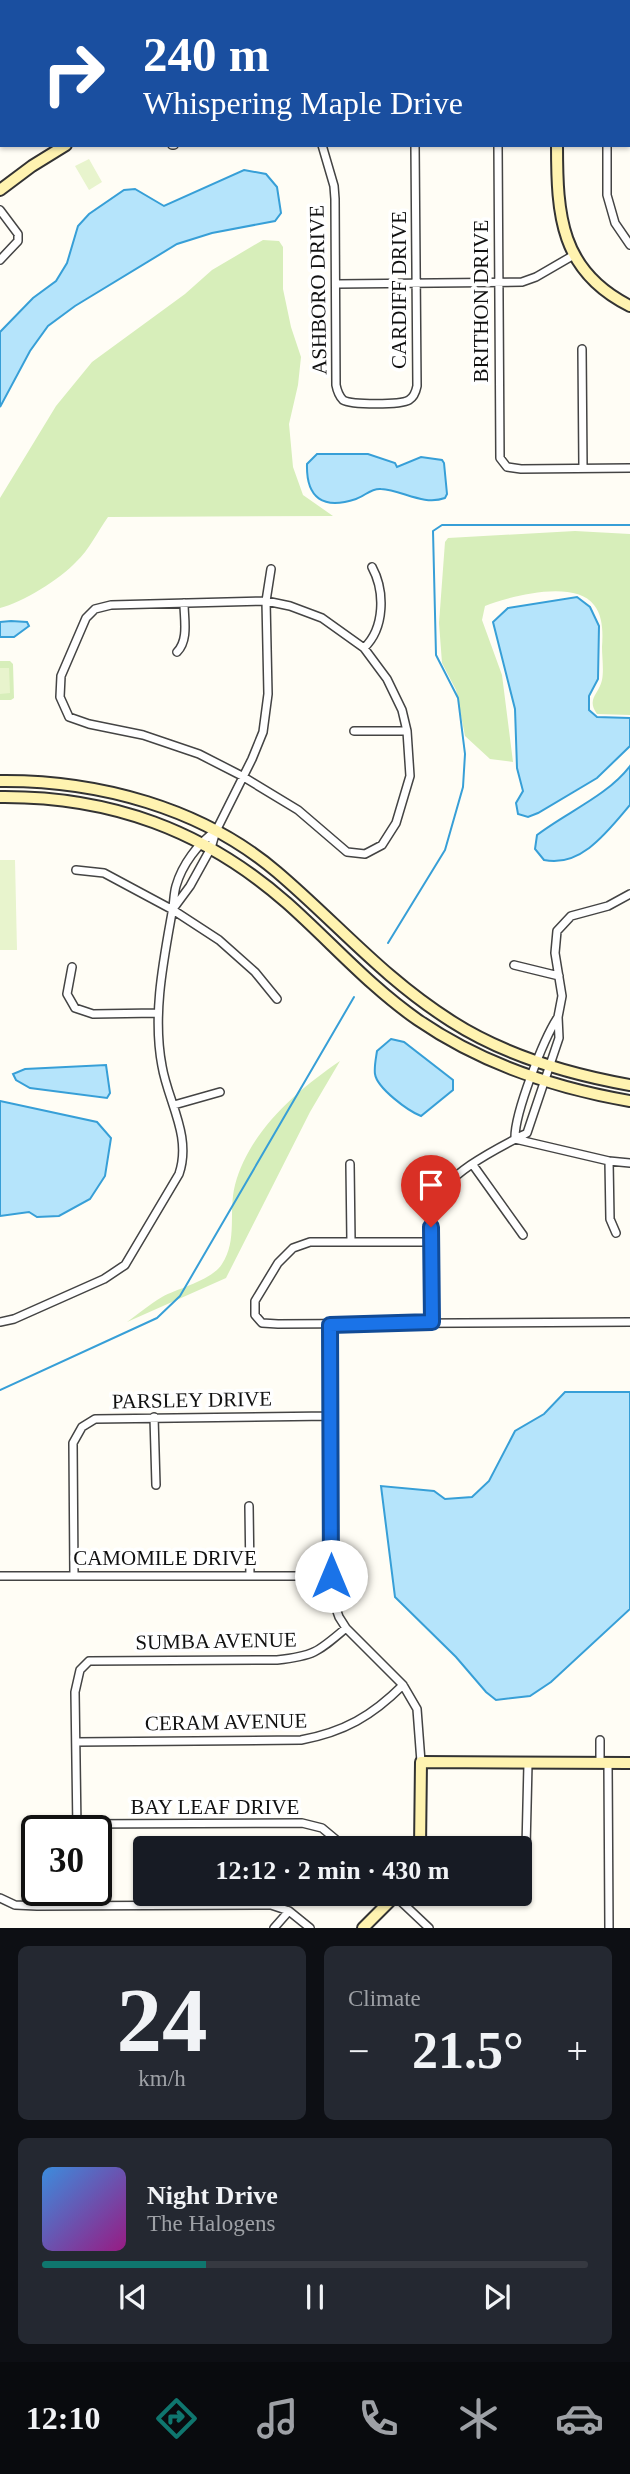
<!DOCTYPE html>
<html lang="en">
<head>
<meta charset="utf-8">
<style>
	:root { --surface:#171b24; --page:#242831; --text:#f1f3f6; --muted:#9ea1a6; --line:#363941; --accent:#0f766e }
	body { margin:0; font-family:"Times New Roman",serif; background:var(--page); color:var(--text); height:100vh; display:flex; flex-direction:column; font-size:26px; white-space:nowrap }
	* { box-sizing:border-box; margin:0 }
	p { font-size:23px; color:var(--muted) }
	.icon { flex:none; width:38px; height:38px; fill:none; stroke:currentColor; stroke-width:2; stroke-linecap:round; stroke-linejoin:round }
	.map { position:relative; height:1928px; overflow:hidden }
	.side { display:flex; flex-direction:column; gap:18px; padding:18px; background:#0d0f14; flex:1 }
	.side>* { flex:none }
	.top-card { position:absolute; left:0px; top:0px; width:630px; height:147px; box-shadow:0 2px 5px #0004; background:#1a4fa0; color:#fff; overflow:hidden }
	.speed { position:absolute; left:21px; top:1815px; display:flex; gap:14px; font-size:35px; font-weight:700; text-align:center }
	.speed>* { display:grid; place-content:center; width:91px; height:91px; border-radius:50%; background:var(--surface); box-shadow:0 2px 5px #0004; line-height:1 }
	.speed .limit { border:4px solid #111; border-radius:10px; background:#fff; color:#111 }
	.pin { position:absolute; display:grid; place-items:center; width:60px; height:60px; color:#fff; margin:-72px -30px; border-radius:50% 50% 50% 0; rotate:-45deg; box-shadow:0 0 7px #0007 }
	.pin .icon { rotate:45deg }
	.me { position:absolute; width:77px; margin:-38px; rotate:0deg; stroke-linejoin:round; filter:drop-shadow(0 0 5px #0008) }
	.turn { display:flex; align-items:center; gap:24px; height:147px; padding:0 28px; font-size:32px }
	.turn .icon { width:91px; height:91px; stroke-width:2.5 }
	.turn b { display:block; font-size:49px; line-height:60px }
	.big { font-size:52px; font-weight:700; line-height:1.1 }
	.side .tile { flex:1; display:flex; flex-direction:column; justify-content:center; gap:10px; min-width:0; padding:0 24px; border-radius:10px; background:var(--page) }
	.side .dial { align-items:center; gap:0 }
	.dial b { font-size:91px; line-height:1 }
	.song { display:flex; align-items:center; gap:21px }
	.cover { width:84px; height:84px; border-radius:10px; background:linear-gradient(135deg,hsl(210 70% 55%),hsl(310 70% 35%)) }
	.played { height:7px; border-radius:4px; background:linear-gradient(90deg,var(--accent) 30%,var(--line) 30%) }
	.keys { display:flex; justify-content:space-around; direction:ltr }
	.heat { display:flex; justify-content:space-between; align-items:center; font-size:38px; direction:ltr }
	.side .tiles { flex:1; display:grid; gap:18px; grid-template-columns:1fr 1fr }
	.tile:last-child { grid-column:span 2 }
	.trip { position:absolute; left:133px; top:1836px; width:399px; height:70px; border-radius:7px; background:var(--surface); box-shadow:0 2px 5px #0004; font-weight:700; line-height:70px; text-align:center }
	.menu { display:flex; height:112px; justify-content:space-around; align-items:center; background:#090b0e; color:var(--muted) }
	.menu .icon { width:49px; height:49px }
	.menu .on { color:var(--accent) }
	.menu b { font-size:32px; color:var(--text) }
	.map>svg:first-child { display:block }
	.green { fill:#d7eeba }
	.pitch { fill:#e8f4cd }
	.water { fill:#b5e4fb; stroke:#379fd7; stroke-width:2 }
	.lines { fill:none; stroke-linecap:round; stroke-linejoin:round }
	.stream { stroke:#379fd7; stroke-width:2 }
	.street-casing { stroke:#444; stroke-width:10 }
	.secondary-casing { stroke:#333; stroke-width:14 }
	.street { stroke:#fff; stroke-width:7 }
	.secondary { stroke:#fff3b0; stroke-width:10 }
	.route-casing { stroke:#114b97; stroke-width:18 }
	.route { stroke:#1a73e8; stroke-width:12 }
	.labels { text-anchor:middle; stroke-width:7; stroke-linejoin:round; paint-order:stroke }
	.street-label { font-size:21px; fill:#111; stroke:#fff }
</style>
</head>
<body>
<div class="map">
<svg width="630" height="1928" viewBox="0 0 630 1928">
	<rect width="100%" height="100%" fill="#fffdf5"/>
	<path class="green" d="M 263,240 L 279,241 L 283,247 L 283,289 L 291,327 L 301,357 L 298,385 L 289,424 L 293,467 L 303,495 L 333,516 L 108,517 C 98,531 89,550 76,562 C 60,579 22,603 0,608 L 0,498 L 56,406 L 92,362 L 185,294 L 212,270 Z
		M 575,531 L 630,534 L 630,715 L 597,714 C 586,699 599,694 602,680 C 604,670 602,657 602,647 C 603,633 603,616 594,605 C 575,579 510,596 485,606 L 482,620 L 502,675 L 513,762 L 490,759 L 465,736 L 456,690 L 442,663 L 439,623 L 445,542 L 448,538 Z
		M 0,661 L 10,661 L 13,664 L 14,698 L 11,700 L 0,700 Z
		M 340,1061 L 310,1112 L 226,1278 L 127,1322 C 138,1314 150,1304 162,1297 C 178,1288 211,1281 222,1264 C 238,1240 228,1212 235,1185 C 249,1132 296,1091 340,1061 Z"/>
	<path class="pitch" d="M 89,159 L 102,182 L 89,190 L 75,166 Z
		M 0,668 L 9,668 L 10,693 L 0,694 Z
		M 0,860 L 15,860 L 17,950 L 0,950 Z"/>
	<path class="water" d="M 244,170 L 266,174 L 277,187 L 281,213 L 275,221 L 212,233 L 177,244 L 75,306 L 48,326 L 30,351 L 0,407 L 0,332 L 33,298 L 56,281 L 67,263 L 78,226 L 89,214 L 124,190 L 135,189 L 164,206 Z
		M 317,454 L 368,454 L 395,463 L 397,467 L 421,457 L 442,460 L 444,463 L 447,494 L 445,498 C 423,506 402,490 381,489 C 371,488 365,496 356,499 C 323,510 306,498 307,464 Z
		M 577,597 L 590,607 L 599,626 L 598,679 L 589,696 L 589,710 L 597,717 L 630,718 L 630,746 L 597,778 L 538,813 L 528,817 L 518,814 L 516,803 L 523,791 L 517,768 L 515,709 L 493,622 L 508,608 Z
		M 11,621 L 27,622 L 29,626 L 14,637 L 0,637 L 0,622 Z
		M 630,766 L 630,805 C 608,831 581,868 544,860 L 535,849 L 537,835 C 567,812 607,796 630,766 Z
		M 391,1039 L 404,1042 L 453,1080 L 453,1090 L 421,1116 C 408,1111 377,1088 375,1074 C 374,1067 376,1058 377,1051 Z
		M 106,1065 L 110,1093 L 107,1098 L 30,1088 L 16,1080 L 13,1074 L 25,1069 Z
		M 0,1101 L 97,1122 L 111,1138 L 105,1176 L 90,1199 L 59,1216 L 37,1217 L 29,1212 L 0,1216 Z
		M 565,1392 L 630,1392 L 630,1609 L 551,1682 L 530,1696 L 496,1700 L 486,1692 L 456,1657 L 395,1597 L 381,1486 L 434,1491 L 445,1499 L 472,1497 L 489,1481 L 515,1431 L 544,1414 Z"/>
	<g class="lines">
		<path class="stream" d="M 388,943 L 445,850 L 463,787 L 465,754 L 458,698 L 436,655 L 433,531 L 442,525 L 630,525
			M 0,1390 L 157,1318 L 180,1296 L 354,997"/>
		<g class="street-casing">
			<path id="street" d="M 606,0 L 606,2
				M 628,37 L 630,37
				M 628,119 L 630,119
				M 172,145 L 174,145
				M 322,145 L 334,186 L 335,199 L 336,385 C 337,390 339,396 343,400 C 351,405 401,405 409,400 C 414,397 416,391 417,386 L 415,145
				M 498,145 L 500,458 L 507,467 L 521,469 L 630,468
				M 607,145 L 607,195 L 615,223 L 630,245
				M 0,210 L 18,234 L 18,241 L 0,260
				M 337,284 L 522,282 L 536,277 L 574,255
				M 582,349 L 583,468
				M 266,601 L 290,606 L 322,618 L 364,648 L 387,679 L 402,710 L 407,731 L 410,776 L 396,823 L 382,845 L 365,854 L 347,852 L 298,810 L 242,776 L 199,754 L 143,735 L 89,724 L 69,717 L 60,697 L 61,676 L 86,618 L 95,609 L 111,605 Z
				M 364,648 C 385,628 385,591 372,567
				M 177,652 C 189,640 184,619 184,603
				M 354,731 L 407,731
				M 76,870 L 104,873 L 173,910 L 219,940 L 255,972 L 277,999
				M 173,909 L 190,886 L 211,848 L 216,831 L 252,759 L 263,732 L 268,694 L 266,601 L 271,569
				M 514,965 L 559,976
				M 72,967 L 67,994 L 75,1008 L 93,1014 L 158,1013
				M 174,1105 L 220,1092
				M 515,1139 C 514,1114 544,1038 558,1017
				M 515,1139 L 609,1161 L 630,1163
				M 609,1161 L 610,1219 L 616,1233
				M 350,1164 L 351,1241
				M 473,1165 L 523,1235
				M 430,1242 L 310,1242 L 293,1248 L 278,1263 L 255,1301 L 255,1315 L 262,1323 L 278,1324 L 630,1322
				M 0,1322 L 14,1319 L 104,1279 L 125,1265 L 179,1174 C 192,1136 168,1102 162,1066 C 152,1014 164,958 173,907 C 174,900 174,893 176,886 C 182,865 198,843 216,831
				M 432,1322 C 431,1287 424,1238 435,1204 C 444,1174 500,1147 527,1133 L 559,1038 L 558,1017 L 562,996 L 555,953 L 557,931 L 571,916 L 608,906 L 630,894
				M 330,1325 L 333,1600 L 339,1617 L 346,1628 L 403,1685 L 417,1709 L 421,1762
				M 154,1417 L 156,1485
				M 249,1506 L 250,1576
				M 0,1576 L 331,1576
				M 74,1576 L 73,1443 L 82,1427 L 95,1419 L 331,1416
				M 600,1740 L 600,1763
				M 76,1742 L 301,1740 C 344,1732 372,1716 403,1685
				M 608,1763 L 609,1928
				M 77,1824 L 302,1823 L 322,1828 L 346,1848
				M 77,1830 L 75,1692 L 80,1670 L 89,1661 L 277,1660 C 314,1656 318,1652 346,1628
				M 520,1858 L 526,1848 L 528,1764
				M 78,1890 L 78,1905
				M 393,1894 L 429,1928
				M 0,1898 L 15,1905 L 37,1906 L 271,1905 L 289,1911 L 310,1928
				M 274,1928 L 289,1911"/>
		</g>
		<g class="secondary-casing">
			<path id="secondary" d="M 200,0 L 200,2
				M 556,0 L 556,2
				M 557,145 C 557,215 560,271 630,306
				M 0,190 L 32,166 L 66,145
				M 0,781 C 98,780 202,808 277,872 C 337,923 383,978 451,1021 C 504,1055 568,1074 630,1085
				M 0,797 C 110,796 204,830 287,903 C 331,942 369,986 418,1020 C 482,1064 554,1088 630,1101
				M 420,1848 L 421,1762 L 630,1763
				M 363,1928 L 397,1894"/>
		</g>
		<use href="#street" class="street"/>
		<use href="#secondary" class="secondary"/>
	</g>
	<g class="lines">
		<g class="route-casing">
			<path id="route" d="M 331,1576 L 330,1325 L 432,1322 L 431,1227"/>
		</g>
		<use href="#route" class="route"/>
	</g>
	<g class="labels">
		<g class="street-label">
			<text transform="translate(318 290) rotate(-91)" y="7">ASHBORO DRIVE</text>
			<text transform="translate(399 290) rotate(-90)" y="7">CARDIFF DRIVE</text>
			<text transform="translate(481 301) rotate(-90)" y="7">BRITHON DRIVE</text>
			<text transform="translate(192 1400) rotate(-1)" y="7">PARSLEY DRIVE</text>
			<text x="165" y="1565">CAMOMILE DRIVE</text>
			<text transform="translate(216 1641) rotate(-1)" y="7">SUMBA AVENUE</text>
			<text transform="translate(226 1722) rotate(-1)" y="7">CERAM AVENUE</text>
			<text x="215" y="1814">BAY LEAF DRIVE</text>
		</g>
	</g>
</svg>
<div class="speed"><div class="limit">30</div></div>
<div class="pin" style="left:431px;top:1227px;background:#d93025"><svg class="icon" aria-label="arrive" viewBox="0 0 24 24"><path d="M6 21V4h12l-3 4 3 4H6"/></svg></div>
<svg class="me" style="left:331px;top:1576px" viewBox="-20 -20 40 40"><circle r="19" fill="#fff"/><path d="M0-13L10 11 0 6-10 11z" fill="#1a73e8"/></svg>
<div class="trip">12:12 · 2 min · 430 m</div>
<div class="top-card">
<div class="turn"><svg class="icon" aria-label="right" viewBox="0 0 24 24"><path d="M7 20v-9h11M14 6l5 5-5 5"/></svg><div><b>240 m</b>Whispering Maple Drive</div></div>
</div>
</div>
<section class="side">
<div class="tiles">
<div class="tile dial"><b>24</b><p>km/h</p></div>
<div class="tile"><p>Climate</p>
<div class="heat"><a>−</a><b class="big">21.5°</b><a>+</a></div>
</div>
<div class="tile">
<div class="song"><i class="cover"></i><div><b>Night Drive</b><p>The Halogens</p></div></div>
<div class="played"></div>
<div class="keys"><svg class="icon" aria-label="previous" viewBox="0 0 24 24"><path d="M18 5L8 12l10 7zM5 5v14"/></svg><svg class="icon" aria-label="pause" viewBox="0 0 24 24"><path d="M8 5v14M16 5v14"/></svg><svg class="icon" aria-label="next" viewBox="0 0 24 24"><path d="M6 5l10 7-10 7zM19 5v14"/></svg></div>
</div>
</div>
</section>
<nav class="menu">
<b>12:10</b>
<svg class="icon on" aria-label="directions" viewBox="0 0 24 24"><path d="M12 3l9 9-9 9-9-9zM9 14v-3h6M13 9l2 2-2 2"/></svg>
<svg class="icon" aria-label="music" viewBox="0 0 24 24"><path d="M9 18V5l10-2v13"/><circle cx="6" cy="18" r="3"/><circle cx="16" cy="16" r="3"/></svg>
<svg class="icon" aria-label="phone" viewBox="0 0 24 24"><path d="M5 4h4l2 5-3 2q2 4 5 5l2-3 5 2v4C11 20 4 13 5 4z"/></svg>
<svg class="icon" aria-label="climate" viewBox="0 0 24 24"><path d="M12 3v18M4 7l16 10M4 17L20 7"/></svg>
<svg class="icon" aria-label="car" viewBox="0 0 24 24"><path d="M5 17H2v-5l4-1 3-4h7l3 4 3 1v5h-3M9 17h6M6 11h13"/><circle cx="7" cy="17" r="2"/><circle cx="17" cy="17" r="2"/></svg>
</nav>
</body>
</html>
